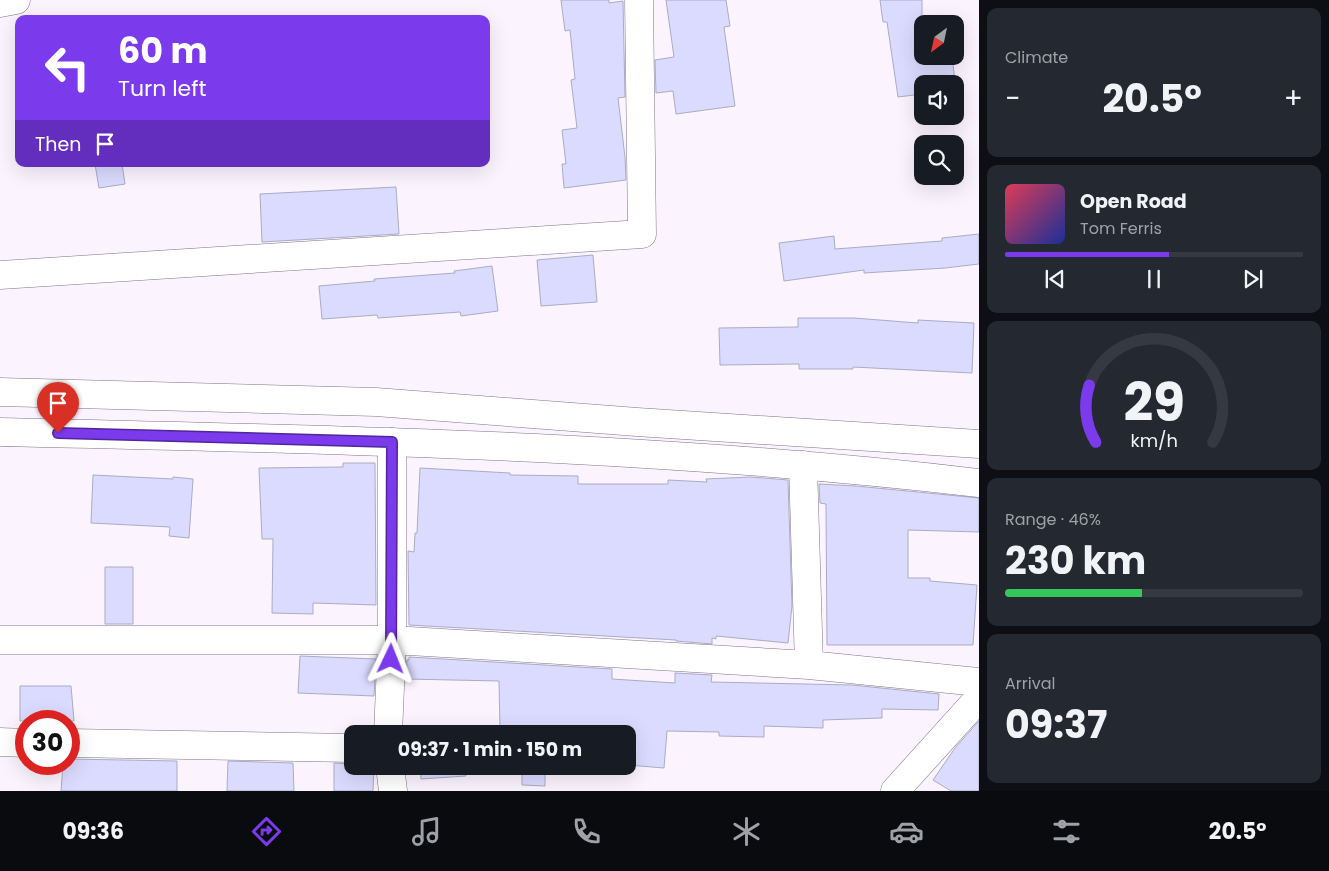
<!DOCTYPE html>
<html lang="en">
<head>
<meta charset="utf-8">
<style>
	:root { --surface:#171b24; --page:#242831; --text:#f1f3f6; --muted:#9ea1a6; --line:#363941; --accent:#7c3aed }
	body { margin:0; font-family:Poppins,sans-serif; background:var(--page); color:var(--text); height:100vh; display:flex; flex-direction:column; font-size:19px; white-space:nowrap }
	* { box-sizing:border-box; margin:0 }
	p { font-size:16px; color:var(--muted) }
	.icon { flex:none; width:28px; height:28px; fill:none; stroke:currentColor; stroke-width:2; stroke-linecap:round; stroke-linejoin:round }
	.map { position:relative; flex:1; overflow:hidden }
	.side { display:flex; flex-direction:column; gap:8px; padding:8px; background:#0d0f14; width:350px }
	.side>* { flex:none }
	.guide { position:absolute; left:15px; top:15px; width:475px; height:152px; border-radius:10px; box-shadow:0 5px 20px #0002; background:#7c3aed; color:#fff; overflow:hidden }
	.needle { width:32px; rotate:213deg }
	.controls { position:absolute; left:914px; top:15px; display:grid; gap:10px }
	.controls a { display:grid; place-items:center; width:50px; height:50px; border-radius:10px; background:var(--surface); box-shadow:0 5px 20px #0002; font-size:25px }
	.speed { position:absolute; left:15px; top:710px; display:flex; gap:10px; font-size:25px; font-weight:700; text-align:center }
	.speed>* { display:grid; place-content:center; width:65px; height:65px; border-radius:50%; background:var(--surface); box-shadow:0 5px 20px #0002; line-height:1 }
	.speed .limit { border:8px solid #d22; background:#fff; color:#111 }
	.pin { position:absolute; display:grid; place-items:center; width:42px; height:42px; color:#fff; margin:-51px -21px; border-radius:50% 50% 50% 0; rotate:-45deg; box-shadow:0 0 5px #0007 }
	.pin .icon { rotate:45deg }
	.me { position:absolute; width:55px; margin:-28px; rotate:2deg; stroke-linejoin:round; filter:drop-shadow(0 0 4px #0008) }
	.turn { display:flex; align-items:center; gap:18px; height:105px; padding:0 20px; font-size:22px }
	.turn .icon { width:65px; height:65px; stroke-width:2.5 }
	.turn b { display:block; font-size:35px; line-height:42px }
	.then { display:flex; align-items:center; height:48px; padding:0 20px; background:#0003; gap:10px; font-size:19px }
	.big { font-size:38px; font-weight:700; line-height:1.1 }
	.side .widget { flex:1; display:flex; flex-direction:column; justify-content:center; gap:8px; min-width:0; padding:0 18px; border-radius:10px; background:var(--page) }
	.side .dial { align-items:center; gap:0 }
	.dial svg { height:130px; overflow:visible; fill:none; stroke:var(--line); stroke-width:7; stroke-linecap:round; text-anchor:middle }
	.dial text { fill:var(--text); stroke:none }
	.song { display:flex; align-items:center; gap:15px }
	.cover { width:60px; height:60px; border-radius:8px; background:linear-gradient(135deg,hsl(350 70% 55%),hsl(230 70% 35%)) }
	.played { height:5px; border-radius:2px; background:linear-gradient(90deg,var(--accent) 55%,var(--line) 55%) }
	.keys { display:flex; justify-content:space-around; direction:ltr }
	.heat { display:flex; justify-content:space-between; align-items:center; font-size:28px; direction:ltr }
	.charge { height:8px; border-radius:4px; background:linear-gradient(90deg,#34c759 46%,var(--line) 0) }
	.trip { position:absolute; left:344px; top:725px; width:292px; height:50px; border-radius:10px; background:var(--surface); box-shadow:0 5px 20px #0002; font-weight:700; line-height:50px; text-align:center }
	.tabs { display:flex; height:80px; justify-content:space-around; align-items:center; background:#090b0e; color:var(--muted) }
	.tabs .icon { width:35px; height:35px }
	.tabs .selected { color:var(--accent) }
	.tabs b { font-size:22px; color:var(--text) }
	main { display:flex; flex:1; min-height:0 }
	.map>svg:first-child { display:block }
	.building { fill:#dadbfe; stroke:#aaabc5 }
	.lines { fill:none; stroke-linecap:round; stroke-linejoin:round }
	.minor-casing { stroke:#817287; stroke-width:29 }
	.primary-casing { stroke:#817287; stroke-width:29 }
	.minor { stroke:#fff; stroke-width:28 }
	.primary { stroke:#fff; stroke-width:28 }
	.route-casing { stroke:#51269a; stroke-width:12 }
	.route { stroke:#7c3aed; stroke-width:9 }
</style>
</head>
<body>
<main>
<div class="map">
<svg width="979" height="791" viewBox="0 0 979 791">
	<rect width="100%" height="100%" fill="#fbf4fe"/>
	<path class="building" d="M 561,0 L 609,0 L 609,3 L 623,1 L 625,97 L 618,98 L 625,157 L 626,180 L 564,188 L 562,164 L 566,164 L 562,130 L 577,128 L 571,80 L 575,79 L 570,30 L 565,31 Z
		M 666,0 L 726,0 L 730,26 L 724,27 L 735,106 L 676,114 L 673,91 L 656,93 L 655,60 L 674,57 Z
		M 880,0 L 922,0 L 922,56 L 952,56 L 956,89 L 955,90 L 955,84 L 922,84 L 922,94 L 898,97 L 887,22 L 883,22 Z
		M 95,164 L 122,164 L 125,184 L 99,188 Z
		M 396,187 L 399,234 L 262,242 L 260,194 Z
		M 979,234 L 979,264 L 945,268 L 864,273 L 864,270 L 784,281 L 779,243 L 834,236 L 835,249 L 942,241 L 942,238 Z
		M 593,255 L 597,302 L 541,306 L 537,260 Z
		M 492,266 L 498,311 L 461,316 L 460,312 L 378,318 L 377,315 L 322,319 L 319,286 L 375,281 L 374,279 L 455,273 L 454,271 Z
		M 798,318 L 854,318 L 918,323 L 918,320 L 974,323 L 972,373 L 853,367 L 853,369 L 799,369 L 799,364 L 720,365 L 719,328 L 798,327 Z
		M 343,463 L 375,463 L 376,605 L 313,603 L 313,614 L 272,613 L 273,539 L 262,539 L 259,468 L 343,467 Z
		M 420,468 L 510,473 L 510,475 L 578,476 L 578,484 L 668,484 L 668,480 L 707,482 L 706,479 L 751,477 L 788,480 L 792,606 L 788,643 L 716,636 L 716,639 L 712,638 L 712,644 L 676,641 L 676,640 L 409,625 L 408,551 L 414,552 L 415,533 L 417,533 Z
		M 93,475 L 173,479 L 173,477 L 193,479 L 189,538 L 169,536 L 170,527 L 91,523 Z
		M 819,484 L 856,486 L 979,498 L 979,532 L 908,530 L 908,578 L 930,578 L 930,581 L 977,585 L 973,645 L 827,645 L 826,504 L 820,503 Z
		M 105,567 L 133,567 L 133,624 L 105,624 Z
		M 300,656 L 376,659 L 374,696 L 298,693 Z
		M 409,657 L 612,669 L 612,679 L 675,683 L 675,673 L 712,675 L 711,682 L 852,685 L 939,694 L 938,710 L 882,709 L 882,718 L 823,720 L 823,728 L 764,726 L 764,737 L 719,736 L 719,732 L 667,731 L 664,768 L 628,765 L 628,734 L 523,734 L 523,729 L 500,729 L 499,681 L 406,679 L 407,660 L 409,660 Z
		M 20,686 L 71,686 L 74,721 L 20,721 Z
		M 979,721 L 979,791 L 951,791 L 933,780 L 955,748 Z
		M 69,759 L 177,761 L 177,791 L 61,791 L 63,764 L 69,764 Z
		M 228,761 L 293,763 L 294,791 L 227,791 Z
		M 334,763 L 352,764 L 352,766 L 374,766 L 373,791 L 334,791 Z
		M 420,766 L 465,766 L 466,776 L 421,779 Z
		M 522,766 L 545,766 L 545,786 L 522,785 Z"/>
	<g class="lines">
		<g class="minor-casing">
			<path id="minor" d="M 0,3 L 16,0
				M 0,275 L 642,234 L 639,0
				M 803,465 L 809,665
				M 0,640 L 392,640 L 809,665 L 979,682
				M 388,734 L 392,640 L 392,442
				M 0,742 L 26,743
				M 69,743 L 352,748
				M 390,766 L 393,791
				M 895,791 L 979,698"/>
		</g>
		<g class="primary-casing">
			<path id="primary" d="M 0,392 L 376,402 L 637,422 L 979,444
				M 0,432 C 326,439 654,445 979,483"/>
		</g>
		<use href="#minor" class="minor"/>
		<use href="#primary" class="primary"/>
	</g>
	<g class="lines">
		<g class="route-casing">
			<path id="route" d="M 58,433 L 392,442 L 391,659"/>
		</g>
		<use href="#route" class="route"/>
	</g>
</svg>
<div class="controls">
<a><svg class="needle" viewBox="-14 -14 28 28"><path d="M0-13l5 13h-10z" fill="#e53935"/><path d="M0 13l5-13h-10z" fill="#9ea1a6"/></svg></a>
<a><svg class="icon" aria-label="sound" viewBox="0 0 24 24"><path d="M4 9h4l5-4v14l-5-4H4zM17 9q2 3 0 6"/></svg></a>
<a><svg class="icon" aria-label="search" viewBox="0 0 24 24"><circle cx="10" cy="10" r="6"/><path d="M15 15l6 6"/></svg></a>
</div>
<div class="speed"><div class="limit">30</div></div>
<div class="pin" style="left:58px;top:433px;background:#d93025"><svg class="icon" aria-label="arrive" viewBox="0 0 24 24"><path d="M6 21V4h12l-3 4 3 4H6"/></svg></div>
<svg class="me" style="left:391px;top:659px" viewBox="-20 -20 40 40"><path d="M0-17L14 15 0 8-14 15z" fill="#7c3aed" stroke="#fff" stroke-width="4"/></svg>
<div class="trip">09:37 · 1 min · 150 m</div>
<div class="guide">
<div class="turn"><svg class="icon" aria-label="left" viewBox="0 0 24 24"><path d="M17 20v-9H6M10 6l-5 5 5 5"/></svg><div><b>60 m</b>Turn left</div></div>
<div class="then">Then<svg class="icon" aria-label="arrive" viewBox="0 0 24 24"><path d="M6 21V4h12l-3 4 3 4H6"/></svg></div>
</div>
</div>
<section class="side">
<div class="widget"><p>Climate</p>
<div class="heat"><a>−</a><b class="big">20.5°</b><a>+</a></div>
</div>
<div class="widget">
<div class="song"><i class="cover"></i><div><b>Open Road</b><p>Tom Ferris</p></div></div>
<div class="played"></div>
<div class="keys"><svg class="icon" aria-label="previous" viewBox="0 0 24 24"><path d="M18 5L8 12l10 7zM5 5v14"/></svg><svg class="icon" aria-label="pause" viewBox="0 0 24 24"><path d="M8 5v14M16 5v14"/></svg><svg class="icon" aria-label="next" viewBox="0 0 24 24"><path d="M6 5l10 7-10 7zM19 5v14"/></svg></div>
</div>
<div class="widget dial"><svg viewBox="0 0 100 80">
<path d="M14 69A42 42 0 1 1 86 69"/>
<path d="M14 69A42 42 0 0 1 10 34" stroke="#7c3aed"/>
<text x="50" y="56" font-size="32" font-weight="700">29</text>
<text x="50" y="72" font-size="11">km/h</text>
</svg></div>
<div class="widget"><p>Range · 46%</p><b class="big">230 km</b><div class="charge"></div></div>
<div class="widget"><p>Arrival</p><b class="big">09:37</b></div>
</section>
</main>
<nav class="tabs">
<b>09:36</b>
<svg class="icon selected" aria-label="directions" viewBox="0 0 24 24"><path d="M12 3l9 9-9 9-9-9zM9 14v-3h6M13 9l2 2-2 2"/></svg>
<svg class="icon" aria-label="music" viewBox="0 0 24 24"><path d="M9 18V5l10-2v13"/><circle cx="6" cy="18" r="3"/><circle cx="16" cy="16" r="3"/></svg>
<svg class="icon" aria-label="phone" viewBox="0 0 24 24"><path d="M5 4h4l2 5-3 2q2 4 5 5l2-3 5 2v4C11 20 4 13 5 4z"/></svg>
<svg class="icon" aria-label="climate" viewBox="0 0 24 24"><path d="M12 3v18M4 7l16 10M4 17L20 7"/></svg>
<svg class="icon" aria-label="car" viewBox="0 0 24 24"><path d="M5 17H2v-5l4-1 3-4h7l3 4 3 1v5h-3M9 17h6M6 11h13"/><circle cx="7" cy="17" r="2"/><circle cx="17" cy="17" r="2"/></svg>
<svg class="icon" aria-label="filters" viewBox="0 0 24 24"><path d="M4 7h16M4 17h16"/><circle cx="9" cy="7" r="2"/><circle cx="15" cy="17" r="2"/></svg>
<b>20.5°</b>
</nav>
</body>
</html>
